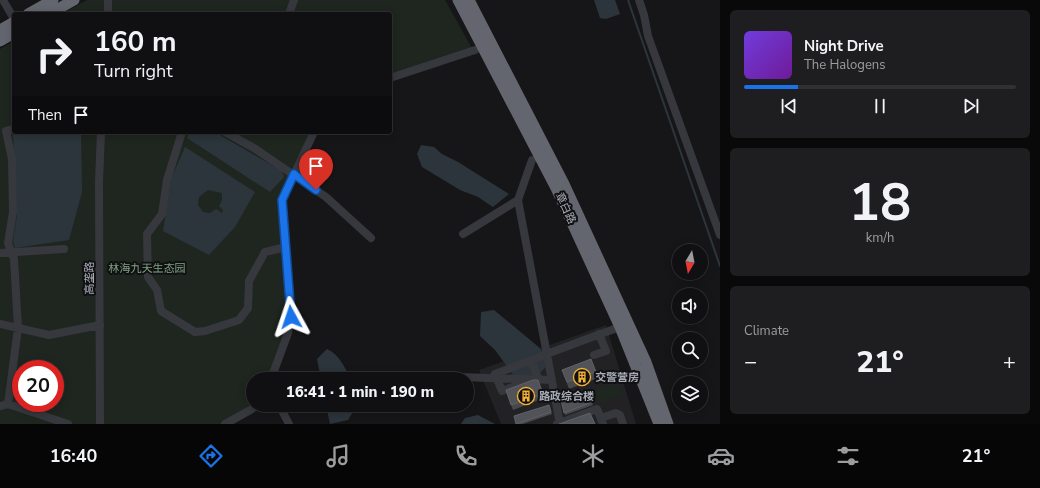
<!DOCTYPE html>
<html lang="en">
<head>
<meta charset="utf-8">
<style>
	:root { --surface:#101012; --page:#1e1e20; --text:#f1f3f6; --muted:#9c9d9f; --line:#303032; --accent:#1a73e8 }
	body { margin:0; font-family:"Nunito Sans","Noto Sans SC",sans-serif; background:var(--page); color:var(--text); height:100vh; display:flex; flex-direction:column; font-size:15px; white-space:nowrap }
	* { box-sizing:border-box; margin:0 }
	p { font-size:13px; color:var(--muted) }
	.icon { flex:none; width:22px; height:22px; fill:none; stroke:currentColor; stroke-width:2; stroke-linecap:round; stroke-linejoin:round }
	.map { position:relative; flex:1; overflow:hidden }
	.details { display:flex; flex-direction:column; gap:10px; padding:10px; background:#09090a; width:320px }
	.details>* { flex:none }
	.banner { position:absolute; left:12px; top:12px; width:380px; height:122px; border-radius:4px; box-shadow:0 2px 10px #0003,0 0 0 1px var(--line); background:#101012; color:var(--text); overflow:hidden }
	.needle { width:26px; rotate:190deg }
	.fabs { position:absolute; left:672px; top:244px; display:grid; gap:8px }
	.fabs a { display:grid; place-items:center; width:36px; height:36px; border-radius:50%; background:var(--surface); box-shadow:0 2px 10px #0003,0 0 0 1px var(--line); font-size:20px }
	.speed { position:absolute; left:12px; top:360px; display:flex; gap:8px; font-size:20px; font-weight:700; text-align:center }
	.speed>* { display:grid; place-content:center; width:52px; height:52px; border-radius:50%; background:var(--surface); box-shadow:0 2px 10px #0003,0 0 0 1px var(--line); line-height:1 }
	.speed .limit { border:6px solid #d22; background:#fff; color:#111 }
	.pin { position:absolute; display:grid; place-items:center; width:34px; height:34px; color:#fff; margin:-41px -17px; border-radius:50% 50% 50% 0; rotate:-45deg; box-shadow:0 0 4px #0007 }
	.pin .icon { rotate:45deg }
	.me { position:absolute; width:44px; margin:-22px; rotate:355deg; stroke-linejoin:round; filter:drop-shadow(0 0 3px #0008) }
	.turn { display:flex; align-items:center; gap:14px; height:84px; padding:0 16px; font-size:18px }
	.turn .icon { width:52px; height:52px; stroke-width:2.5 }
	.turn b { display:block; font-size:28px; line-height:34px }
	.then { display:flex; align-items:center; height:38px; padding:0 16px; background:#0003; gap:8px; font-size:15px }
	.big { font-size:30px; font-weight:800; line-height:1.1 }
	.details .card { flex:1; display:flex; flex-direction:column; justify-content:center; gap:6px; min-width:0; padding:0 14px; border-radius:6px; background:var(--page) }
	.details .dial { align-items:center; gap:0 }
	.dial b { font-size:52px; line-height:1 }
	.song { display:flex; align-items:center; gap:12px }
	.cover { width:48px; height:48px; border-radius:6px; background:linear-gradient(135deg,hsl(260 70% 55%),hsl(280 70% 35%)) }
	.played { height:4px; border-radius:2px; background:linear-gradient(90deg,var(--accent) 20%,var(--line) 20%) }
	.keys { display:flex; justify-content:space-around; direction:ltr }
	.heat { display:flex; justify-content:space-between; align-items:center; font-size:22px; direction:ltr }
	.trip { position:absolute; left:246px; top:372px; width:228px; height:40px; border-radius:20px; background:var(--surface); box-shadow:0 2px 10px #0003,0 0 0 1px var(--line); font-weight:800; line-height:40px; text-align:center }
	.menu { display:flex; height:64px; justify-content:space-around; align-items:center; background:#060607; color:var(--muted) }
	.menu .icon { width:28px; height:28px }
	.menu .active { color:var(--accent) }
	.menu b { font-size:18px; color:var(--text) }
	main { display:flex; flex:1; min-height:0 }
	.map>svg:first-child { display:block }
	.built { fill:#222225 }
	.green { fill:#1e261f; fill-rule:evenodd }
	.water { fill:#2c353c; fill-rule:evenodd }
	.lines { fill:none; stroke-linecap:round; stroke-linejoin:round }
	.stream { stroke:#2c353c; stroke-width:2 }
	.minor { stroke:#37383d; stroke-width:8 }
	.highway { stroke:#63666e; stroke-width:11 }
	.wall { fill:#47494d }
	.building { fill:#525359; stroke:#5f6168 }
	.route-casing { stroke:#114b97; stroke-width:10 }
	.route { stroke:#1a73e8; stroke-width:7 }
	.labels { text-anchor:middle; stroke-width:4; stroke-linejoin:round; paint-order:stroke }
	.street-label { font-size:11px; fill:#a8adb8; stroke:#111113 }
	.park-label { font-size:11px; fill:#7fa381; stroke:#111113 }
	.poi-label { font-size:11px; font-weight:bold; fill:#a8adb8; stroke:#111113; text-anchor:start }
</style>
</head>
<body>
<main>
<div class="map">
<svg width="720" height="424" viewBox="0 0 720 424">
	<rect width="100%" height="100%" fill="#161618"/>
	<path class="built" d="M 606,325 L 636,424 L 501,424 L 479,370 Z"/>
	<path class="green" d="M 87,0 L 445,0 L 473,50 L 390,76 L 390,14 L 62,14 Z
		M 14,41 L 14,132 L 310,132 L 277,201 L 291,323 L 273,379 L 253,379 L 253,405 L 264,405 L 264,407 L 234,424 L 0,424 L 0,49 ZM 21,369 L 55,369 L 55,403 L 21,403 Z
		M 617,382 L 622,395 L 598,403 L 593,390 Z"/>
	<path class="water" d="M 594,0 L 615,0 L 620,14 L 606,19 L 600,18 Z
		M 25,132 L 81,132 L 82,192 L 69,240 L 15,248 L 13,241 L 17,215 L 13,135 Z
		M 190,132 L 215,132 L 223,137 L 282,171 L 284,177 L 270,192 L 187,138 Z
		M 421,145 L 434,147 L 442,154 L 458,162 L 509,194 L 493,207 L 478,197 L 460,190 L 422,167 L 417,154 Z
		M 185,147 L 255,192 L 235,227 L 209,255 L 163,231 L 171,179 ZM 208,190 L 222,193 L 222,200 L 219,206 L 223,210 L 222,213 L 216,209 L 210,213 L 203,212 L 198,205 L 199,197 Z
		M 494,310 L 541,349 L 546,366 C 537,380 528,376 514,376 L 495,350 L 480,336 L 481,312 Z
		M 327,349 C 339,354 345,368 351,379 L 321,379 L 317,359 Z
		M 326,405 L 357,405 L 348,420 L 330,424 Z
		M 478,415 L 495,424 L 496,424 L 461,424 L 465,418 Z"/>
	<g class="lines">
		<path class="stream" d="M 628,0 L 720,266"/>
		<path class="minor" d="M 3,0 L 14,19
			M 639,0 L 644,15 L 648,36 L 720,235
			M 108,14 L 108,0
			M 289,14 L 294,0
			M 390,78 L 475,50
			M 182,132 L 167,180 L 162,214 L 147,234 L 148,277 L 157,290 L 161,311 L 195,332 L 205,331 L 239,320 L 248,308 L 249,281 L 265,252 L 286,247
			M 225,132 L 254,148 L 326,197 L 371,238
			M 518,200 L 560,424
			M 463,234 L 518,200 L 532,160
			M 0,253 L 64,249
			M 0,324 L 49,335 L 100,325
			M 594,355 L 606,351 L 599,334
			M 531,360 L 538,378 L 502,391 L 495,374 C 536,358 578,342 620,327
			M 460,377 L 552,380
			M 271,379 L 288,333 L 291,317 L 282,200 L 314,132
			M 8,404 L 18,328 L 14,259 L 8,243 L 13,212 L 12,159 L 6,131 L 14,129
			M 279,405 L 289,424
			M 0,406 L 8,404 L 68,424
			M 601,418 L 616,413 L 620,415 L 623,424
			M 100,424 L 99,182 L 101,132
			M 225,424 L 252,409 L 256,405
			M 557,424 L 597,409 L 603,424"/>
		<path class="highway" d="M 458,0 L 556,188 L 620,327 L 659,424
			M 469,0 L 564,184 L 646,362 L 668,424
			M 28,14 L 53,0
			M 49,14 L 74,0
			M 0,30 L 14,22
			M 0,41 L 14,33"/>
	</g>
	<path class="wall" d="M 591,359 L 598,378 L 569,389 L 562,370 Z
		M 538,380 L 544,398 L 513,410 L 506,390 Z
		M 588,390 L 593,405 L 565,415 L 561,400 Z
		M 549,405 L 552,414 L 523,424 L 517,424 L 514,416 Z"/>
	<path class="building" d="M 591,359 L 596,372 L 567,382 L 562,370 Z
		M 533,380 L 538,380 L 543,394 L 511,405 L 506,390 Z
		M 588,390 L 592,402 L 564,413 L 561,400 Z
		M 549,405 L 551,412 L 516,424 L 514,416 Z
		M 590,413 L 595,424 L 559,424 Z"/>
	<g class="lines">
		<g class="route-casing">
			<path id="route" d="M 291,317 L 282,200 L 294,174 L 316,190"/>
		</g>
		<use href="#route" class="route"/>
	</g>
	<defs>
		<g id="building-ring" transform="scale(0.9)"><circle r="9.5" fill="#111113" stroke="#f2b134" stroke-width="1.5"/><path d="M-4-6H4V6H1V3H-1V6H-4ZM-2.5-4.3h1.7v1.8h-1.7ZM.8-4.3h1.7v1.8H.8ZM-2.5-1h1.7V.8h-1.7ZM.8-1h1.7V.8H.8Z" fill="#f2b134"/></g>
	</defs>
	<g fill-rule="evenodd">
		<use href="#building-ring" x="582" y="377"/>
		<use href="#building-ring" x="526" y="396"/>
	</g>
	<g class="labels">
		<g class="street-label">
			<text transform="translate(566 208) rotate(65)" y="4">章白路</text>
			<text transform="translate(89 278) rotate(-90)" y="4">高垄路</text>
		</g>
		<g class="park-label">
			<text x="147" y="272">林海九天生态园</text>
		</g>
		<g class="poi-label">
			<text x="595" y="381">交警营房</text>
			<text x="539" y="400">路政综合楼</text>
		</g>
	</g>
</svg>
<div class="fabs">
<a><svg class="needle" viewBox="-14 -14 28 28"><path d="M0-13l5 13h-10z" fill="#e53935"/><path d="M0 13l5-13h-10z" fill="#9c9d9f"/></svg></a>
<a><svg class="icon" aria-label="sound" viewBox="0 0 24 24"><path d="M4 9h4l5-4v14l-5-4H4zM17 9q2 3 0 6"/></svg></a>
<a><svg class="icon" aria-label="search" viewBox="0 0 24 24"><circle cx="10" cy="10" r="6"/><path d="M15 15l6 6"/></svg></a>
<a><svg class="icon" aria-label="layers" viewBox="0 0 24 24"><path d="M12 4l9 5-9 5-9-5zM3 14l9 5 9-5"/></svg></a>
</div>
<div class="speed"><div class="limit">20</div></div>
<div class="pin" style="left:316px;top:190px;background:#d93025"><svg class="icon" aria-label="arrive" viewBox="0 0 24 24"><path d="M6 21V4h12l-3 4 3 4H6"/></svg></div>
<svg class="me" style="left:291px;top:317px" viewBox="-20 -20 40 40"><path d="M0-17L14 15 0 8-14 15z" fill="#1a73e8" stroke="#fff" stroke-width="4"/></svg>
<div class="trip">16:41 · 1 min · 190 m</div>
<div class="banner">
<div class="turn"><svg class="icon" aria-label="right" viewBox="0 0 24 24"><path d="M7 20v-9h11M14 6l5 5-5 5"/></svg><div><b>160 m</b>Turn right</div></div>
<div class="then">Then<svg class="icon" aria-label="arrive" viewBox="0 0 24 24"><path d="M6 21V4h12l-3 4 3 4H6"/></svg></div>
</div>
</div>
<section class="details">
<div class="card">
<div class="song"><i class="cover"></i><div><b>Night Drive</b><p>The Halogens</p></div></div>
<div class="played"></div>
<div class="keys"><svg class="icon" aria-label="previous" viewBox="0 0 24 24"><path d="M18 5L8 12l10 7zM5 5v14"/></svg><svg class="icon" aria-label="pause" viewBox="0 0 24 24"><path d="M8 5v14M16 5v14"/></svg><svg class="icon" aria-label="next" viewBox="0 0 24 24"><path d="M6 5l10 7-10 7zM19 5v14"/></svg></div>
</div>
<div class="card dial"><b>18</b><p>km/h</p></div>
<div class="card"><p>Climate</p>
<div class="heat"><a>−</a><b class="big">21°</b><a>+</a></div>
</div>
</section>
</main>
<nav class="menu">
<b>16:40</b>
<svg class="icon active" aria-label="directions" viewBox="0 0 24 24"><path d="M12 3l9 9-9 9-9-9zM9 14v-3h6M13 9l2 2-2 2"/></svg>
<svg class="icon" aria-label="music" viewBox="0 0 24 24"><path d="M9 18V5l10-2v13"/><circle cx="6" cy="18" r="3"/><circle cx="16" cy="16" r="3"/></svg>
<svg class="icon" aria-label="phone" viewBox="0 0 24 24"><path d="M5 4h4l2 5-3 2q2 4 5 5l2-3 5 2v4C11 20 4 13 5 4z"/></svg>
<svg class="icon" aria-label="climate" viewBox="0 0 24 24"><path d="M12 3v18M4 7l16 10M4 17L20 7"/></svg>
<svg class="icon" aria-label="car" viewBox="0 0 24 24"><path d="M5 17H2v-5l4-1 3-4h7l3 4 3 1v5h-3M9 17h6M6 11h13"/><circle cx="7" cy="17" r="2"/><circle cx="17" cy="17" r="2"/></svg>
<svg class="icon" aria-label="filters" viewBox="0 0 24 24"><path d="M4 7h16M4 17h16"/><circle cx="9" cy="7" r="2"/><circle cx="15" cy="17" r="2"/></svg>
<b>21°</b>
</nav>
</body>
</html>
